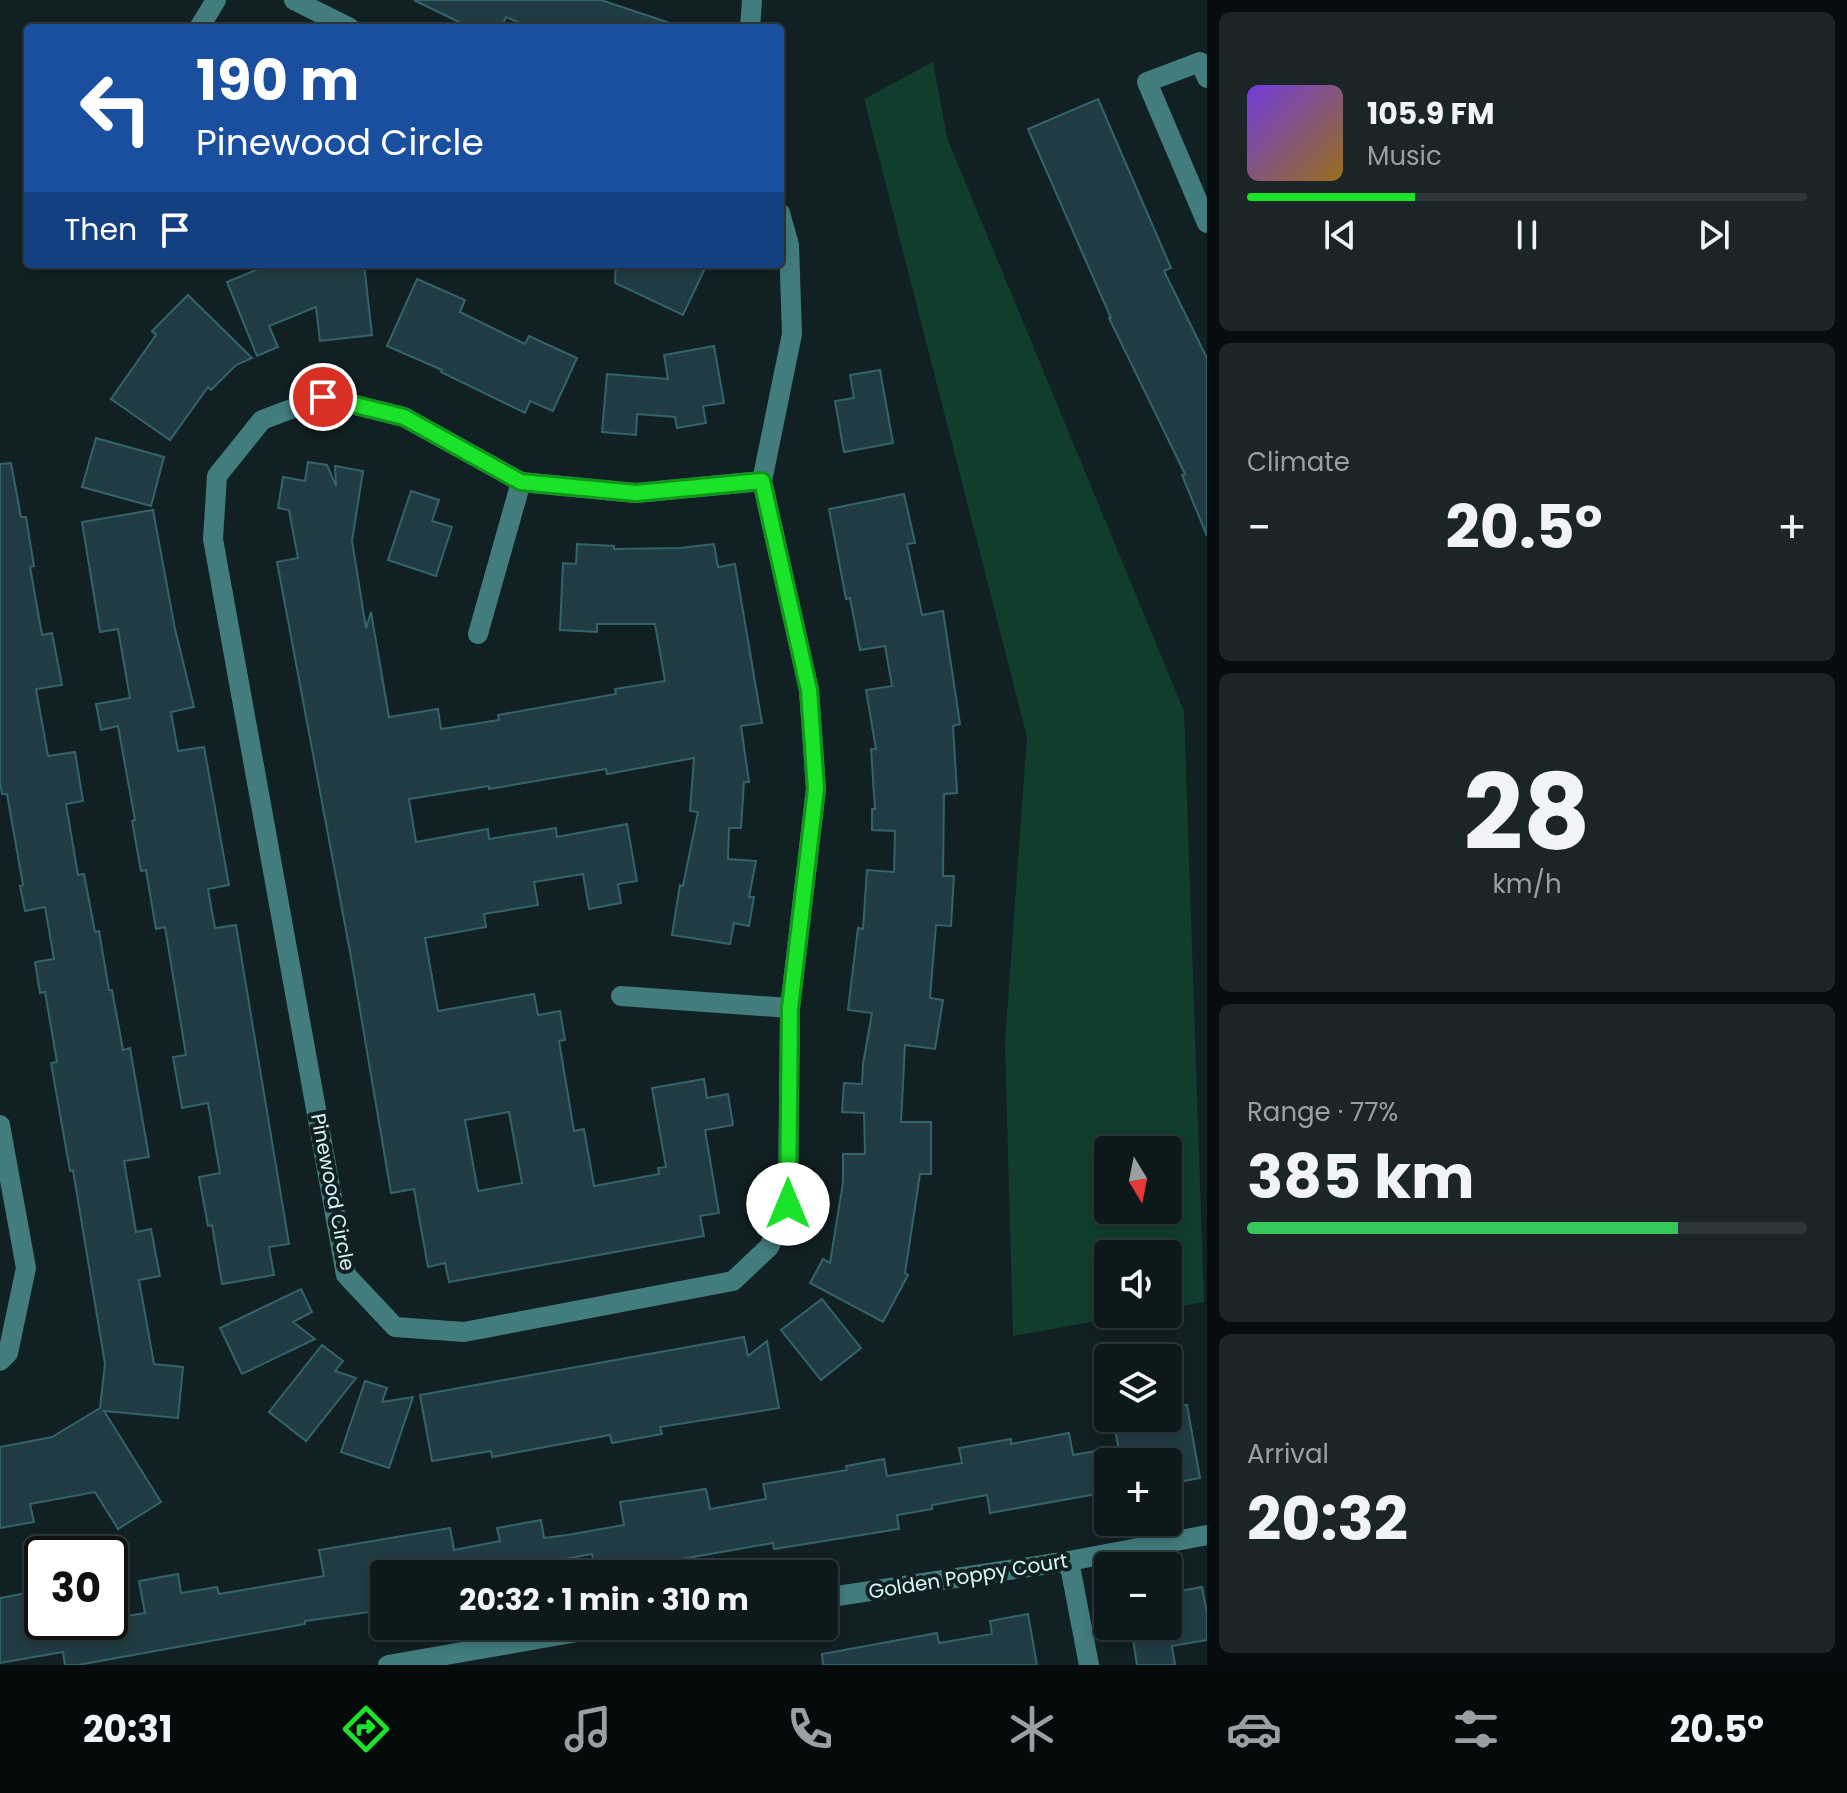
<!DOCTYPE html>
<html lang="en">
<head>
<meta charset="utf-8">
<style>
	:root { --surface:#0d181a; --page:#1b2527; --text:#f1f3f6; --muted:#9aa0a2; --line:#2d3739; --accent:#1be32a }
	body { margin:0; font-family:Poppins,sans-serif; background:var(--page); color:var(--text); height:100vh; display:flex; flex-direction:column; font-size:30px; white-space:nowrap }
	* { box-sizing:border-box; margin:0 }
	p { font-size:26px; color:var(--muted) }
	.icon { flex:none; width:44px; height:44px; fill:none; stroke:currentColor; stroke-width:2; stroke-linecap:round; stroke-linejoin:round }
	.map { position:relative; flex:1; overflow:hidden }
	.side { display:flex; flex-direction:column; gap:12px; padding:12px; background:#070d0e; width:640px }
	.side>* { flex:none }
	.guide { position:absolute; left:24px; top:24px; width:760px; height:244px; border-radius:8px; box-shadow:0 4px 12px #0003,0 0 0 2px var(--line); background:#1a4fa0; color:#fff; overflow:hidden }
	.needle { width:52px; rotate:170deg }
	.tools { position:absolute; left:1094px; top:1136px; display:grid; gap:16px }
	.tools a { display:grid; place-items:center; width:88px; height:88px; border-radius:8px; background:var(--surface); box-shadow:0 4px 12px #0003,0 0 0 2px var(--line); font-size:40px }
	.speed { position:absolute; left:24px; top:1536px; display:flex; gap:16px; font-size:40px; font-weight:700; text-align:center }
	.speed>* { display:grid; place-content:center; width:104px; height:104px; border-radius:50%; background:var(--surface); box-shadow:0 4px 12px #0003,0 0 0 2px var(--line); line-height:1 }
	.speed .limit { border:4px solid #111; border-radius:12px; background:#fff; color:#111 }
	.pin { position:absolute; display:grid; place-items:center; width:68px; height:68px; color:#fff; margin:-34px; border:4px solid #fff; border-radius:50%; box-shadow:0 2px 8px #0007 }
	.me { position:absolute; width:88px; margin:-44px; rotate:0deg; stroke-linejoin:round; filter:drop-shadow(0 0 6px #0008) }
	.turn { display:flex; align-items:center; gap:28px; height:168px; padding:0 40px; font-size:36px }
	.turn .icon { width:104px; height:104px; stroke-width:2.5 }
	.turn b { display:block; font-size:56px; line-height:68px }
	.then { display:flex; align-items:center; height:76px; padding:0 40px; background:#0003; gap:16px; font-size:30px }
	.big { font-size:60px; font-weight:700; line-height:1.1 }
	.side .card { flex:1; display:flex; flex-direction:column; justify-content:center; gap:12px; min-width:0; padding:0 28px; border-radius:12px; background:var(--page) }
	.side .dial { align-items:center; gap:0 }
	.dial b { font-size:104px; line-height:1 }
	.song { display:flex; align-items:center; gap:24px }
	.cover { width:96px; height:96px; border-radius:12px; background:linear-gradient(135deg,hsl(260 70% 55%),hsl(40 70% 35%)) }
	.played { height:8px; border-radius:4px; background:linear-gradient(90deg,var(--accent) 30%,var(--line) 30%) }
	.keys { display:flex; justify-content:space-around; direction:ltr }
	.heat { display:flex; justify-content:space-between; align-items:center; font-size:44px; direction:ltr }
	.charge { height:12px; border-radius:6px; background:linear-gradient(90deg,#34c759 77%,var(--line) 0) }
	.trip { position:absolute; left:370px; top:1560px; width:468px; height:80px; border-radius:8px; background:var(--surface); box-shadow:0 4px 12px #0003,0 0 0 2px var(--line); font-weight:700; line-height:80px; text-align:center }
	.menu { display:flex; height:128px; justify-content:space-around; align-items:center; background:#050a0a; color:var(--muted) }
	.menu .icon { width:56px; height:56px }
	.menu .on { color:var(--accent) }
	.menu b { font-size:36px; color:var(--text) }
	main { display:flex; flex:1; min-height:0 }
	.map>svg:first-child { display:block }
	.water { fill:#103d2c; fill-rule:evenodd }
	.building { fill:#203c42; stroke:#34626b; stroke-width:2; fill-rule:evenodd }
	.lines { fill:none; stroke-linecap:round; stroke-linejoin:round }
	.minor { stroke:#427c7d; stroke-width:20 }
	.route-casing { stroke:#12941b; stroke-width:20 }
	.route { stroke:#1be32a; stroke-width:14 }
	.labels { text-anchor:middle; stroke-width:8; stroke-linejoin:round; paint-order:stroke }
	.street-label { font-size:20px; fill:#d8f7fa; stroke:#112023 }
</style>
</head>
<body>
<main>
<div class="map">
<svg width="1207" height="1665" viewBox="0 0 1207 1665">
	<rect width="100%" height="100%" fill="#112023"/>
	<path class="water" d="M 933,62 L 947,138 L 1184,711 L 1204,1302 L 1168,1308 L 1168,1254 L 1108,1254 L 1108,1314 L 1136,1314 L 1013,1336 L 1005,1042 L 1027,737 L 864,99 ZM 1108,1150 L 1168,1150 L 1168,1210 L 1108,1210 Z"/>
	<path class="building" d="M 414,0 L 601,0 L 673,24 L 672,28 L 531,28 L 506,17 L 501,28 L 471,28 Z
		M 1098,99 L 1171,268 L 1164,271 L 1207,358 L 1207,536 L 1182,475 L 1185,474 L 1109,318 L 1111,318 L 1028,129 Z
		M 270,264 L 275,264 L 277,269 L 317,264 L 364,264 L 372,335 L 320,341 L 316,307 L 269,326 L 278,347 L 257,356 L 227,282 Z
		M 616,264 L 707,264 L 683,315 L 615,283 Z
		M 417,279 L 465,300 L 460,312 L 525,344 L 529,336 L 577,358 L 553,411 L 530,401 L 525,413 L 441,372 L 442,370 L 387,346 Z
		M 188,295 L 252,358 L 236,365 L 211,390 L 208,387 L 170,440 L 111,399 L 156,335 L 152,331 Z
		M 714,346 L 724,403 L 703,406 L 706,423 L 677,428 L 675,417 L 637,414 L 636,435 L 602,432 L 607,374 L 668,379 L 664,355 Z
		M 880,370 L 893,443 L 844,452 L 835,401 L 854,398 L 850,375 Z
		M 96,438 L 164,457 L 151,506 L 82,487 Z
		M 308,462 L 327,465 L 336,486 L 335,466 L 363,471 L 352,541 L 366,628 L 371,612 L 389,717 L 438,709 L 441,729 L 499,720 L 498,715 L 616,694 L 615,689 L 665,681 L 655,624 L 597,624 L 597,632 L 560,630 L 563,563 L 576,564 L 577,544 L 614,546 L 614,549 L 680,548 L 714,544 L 718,567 L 735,564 L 762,723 L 741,726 L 749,782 L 744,782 L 741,828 L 729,828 L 728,859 L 756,861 L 749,897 L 754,897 L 749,926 L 734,923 L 730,944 L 672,935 L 680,885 L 683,886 L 698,812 L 690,811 L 694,758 L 607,774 L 606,769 L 489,789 L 489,786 L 409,799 L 416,842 L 488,829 L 489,839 L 556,828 L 557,837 L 627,824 L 637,881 L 618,884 L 621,903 L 589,909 L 583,874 L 534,882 L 538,905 L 484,914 L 486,927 L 425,938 L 438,1011 L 534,994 L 538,1015 L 560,1011 L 565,1040 L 559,1041 L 574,1131 L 584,1129 L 594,1186 L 659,1174 L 658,1168 L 666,1167 L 652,1088 L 704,1079 L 707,1098 L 728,1094 L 733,1125 L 705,1130 L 719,1213 L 700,1216 L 704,1236 L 449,1282 L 445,1263 L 428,1267 L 414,1189 L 391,1193 L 351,957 L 277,562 L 298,558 L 289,510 L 278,508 L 283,477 L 305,481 ZM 509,1112 L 522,1183 L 478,1191 L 465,1120 Z
		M 11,463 L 21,517 L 26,517 L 34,566 L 30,567 L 42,635 L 52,633 L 62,685 L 36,689 L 48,756 L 75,752 L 83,801 L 66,804 L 78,875 L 84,874 L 95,932 L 99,931 L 109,990 L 112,990 L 123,1050 L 130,1048 L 149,1157 L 124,1161 L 136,1232 L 151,1229 L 160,1276 L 139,1280 L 154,1364 L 183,1367 L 178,1418 L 104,1411 L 161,1502 L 118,1529 L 95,1492 L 30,1504 L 34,1522 L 0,1528 L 0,1447 L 52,1437 L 100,1408 L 105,1364 L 73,1170 L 70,1171 L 51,1063 L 57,1062 L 45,992 L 40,993 L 35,962 L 54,959 L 45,907 L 25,911 L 20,886 L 23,885 L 7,794 L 2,794 L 0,782 L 0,464 Z
		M 411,491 L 439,500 L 432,521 L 452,527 L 436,576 L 388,560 Z
		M 904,494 L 915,543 L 907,544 L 922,615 L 943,611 L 960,724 L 953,726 L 957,793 L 944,794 L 943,876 L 954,876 L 951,926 L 936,925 L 930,998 L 943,1000 L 935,1049 L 905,1045 L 901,1122 L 931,1122 L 931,1174 L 920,1174 L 905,1273 L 908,1275 L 883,1322 L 810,1283 L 823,1259 L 830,1263 L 843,1183 L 843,1154 L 865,1154 L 864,1113 L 842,1112 L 844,1083 L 862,1084 L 863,1064 L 872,1013 L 848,1010 L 858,928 L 863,929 L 867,870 L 894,872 L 895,831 L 872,830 L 872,809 L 875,809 L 871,749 L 876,749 L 866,690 L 892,686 L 885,646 L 860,650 L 850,598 L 846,599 L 829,509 Z
		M 153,510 L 175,629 L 194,707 L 171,712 L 178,751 L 204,747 L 229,885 L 208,889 L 215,928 L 236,925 L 289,1244 L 269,1247 L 274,1275 L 222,1284 L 212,1225 L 208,1226 L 199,1177 L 220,1173 L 208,1103 L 182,1108 L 173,1057 L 186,1055 L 165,927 L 156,929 L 146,870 L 141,871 L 132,821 L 135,820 L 118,726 L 101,730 L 96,704 L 130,698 L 118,629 L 100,632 L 82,522 Z
		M 301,1289 L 312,1312 L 293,1322 L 315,1339 L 242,1374 L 220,1328 Z
		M 822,1299 L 861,1348 L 821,1380 L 781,1330 Z
		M 744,1337 L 748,1356 L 767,1341 L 779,1408 L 660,1427 L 662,1434 L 612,1443 L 610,1435 L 492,1457 L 491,1451 L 432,1461 L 420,1395 Z
		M 322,1345 L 343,1361 L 335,1371 L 356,1378 L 306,1441 L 269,1412 Z
		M 365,1381 L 387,1388 L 382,1402 L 413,1397 L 389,1468 L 341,1452 Z
		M 1187,1405 L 1200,1478 L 1168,1484 L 1168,1462 L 1121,1462 L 1113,1418 L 1168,1418 L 1168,1408 Z
		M 1069,1433 L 1073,1455 L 1102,1450 L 1108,1492 L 990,1513 L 987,1495 L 932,1505 L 932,1509 L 897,1515 L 899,1529 L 774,1549 L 773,1543 L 596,1574 L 592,1554 L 543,1563 L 545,1574 L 384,1574 L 384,1610 L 305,1621 L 305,1624 L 78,1665 L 65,1665 L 63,1652 L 0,1663 L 0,1598 L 32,1592 L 38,1622 L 110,1622 L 110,1619 L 145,1613 L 139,1581 L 178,1574 L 181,1593 L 217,1587 L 219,1594 L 324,1576 L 319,1550 L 450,1528 L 454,1550 L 500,1541 L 497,1528 L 541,1520 L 544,1538 L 567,1535 L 624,1525 L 620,1502 L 706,1489 L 710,1509 L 766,1499 L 763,1484 L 847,1470 L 846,1466 L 884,1459 L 887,1476 L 962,1463 L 959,1448 L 1011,1439 L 1011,1444 Z
		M 1202,1587 L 1207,1613 L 1207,1640 L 1172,1646 L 1175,1665 L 1137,1665 L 1131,1626 L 1168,1626 L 1168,1593 Z
		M 1028,1614 L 1037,1665 L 823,1665 L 822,1654 L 937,1633 L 939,1643 L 992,1634 L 990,1621 Z"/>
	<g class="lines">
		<path class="minor" d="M 294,0 L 350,28
			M 199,28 L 216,0
			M 750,28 L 752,0
			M 1207,78 L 1200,62 L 1147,82 L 1207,223
			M 762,481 L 636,493 L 521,482 L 404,417 L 323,397 L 262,420 L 217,476 L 213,539 L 346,1275 L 395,1327 L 464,1332 L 733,1281 L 769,1247 L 788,1204 L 790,1008 L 816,789 L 809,690 L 762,481 L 792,334 L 789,245 L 780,213
			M 478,634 L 521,482
			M 621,996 L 790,1008
			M 0,1125 L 26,1268 L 8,1353 L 0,1361
			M 1069,1561 L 1089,1665
			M 824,1598 L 1069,1561 L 1207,1535
			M 388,1665 L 612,1626"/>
	</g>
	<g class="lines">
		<g class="route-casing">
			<path id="route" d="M 323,397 L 404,417 L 521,482 L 636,493 L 762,481 L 809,690 L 816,789 L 790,1008 L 788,1204"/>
		</g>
		<use href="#route" class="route"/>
	</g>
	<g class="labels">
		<g class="street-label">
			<text transform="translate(333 1192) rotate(79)" y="7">Pinewood Circle</text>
			<text transform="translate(968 1576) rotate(-9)" y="7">Golden Poppy Court</text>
		</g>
	</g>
</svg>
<div class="tools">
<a><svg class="needle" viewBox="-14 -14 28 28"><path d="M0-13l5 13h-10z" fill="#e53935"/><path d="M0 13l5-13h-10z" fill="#9aa0a2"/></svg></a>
<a><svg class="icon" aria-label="sound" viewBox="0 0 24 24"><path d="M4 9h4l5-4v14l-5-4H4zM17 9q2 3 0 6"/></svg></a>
<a><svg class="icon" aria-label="layers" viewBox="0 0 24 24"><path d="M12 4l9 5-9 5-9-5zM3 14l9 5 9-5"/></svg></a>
<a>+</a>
<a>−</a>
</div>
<div class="speed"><div class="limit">30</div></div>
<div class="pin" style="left:323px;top:397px;background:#d93025"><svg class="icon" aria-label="arrive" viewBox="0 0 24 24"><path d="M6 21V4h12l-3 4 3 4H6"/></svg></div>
<svg class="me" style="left:788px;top:1204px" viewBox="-20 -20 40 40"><circle r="19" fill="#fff"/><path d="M0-13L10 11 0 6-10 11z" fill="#1be32a"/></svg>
<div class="trip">20:32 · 1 min · 310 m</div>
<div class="guide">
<div class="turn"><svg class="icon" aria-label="left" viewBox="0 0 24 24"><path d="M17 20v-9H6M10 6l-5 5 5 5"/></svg><div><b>190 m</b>Pinewood Circle</div></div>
<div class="then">Then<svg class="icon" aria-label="arrive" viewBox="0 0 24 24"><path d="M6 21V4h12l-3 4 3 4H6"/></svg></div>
</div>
</div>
<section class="side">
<div class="card">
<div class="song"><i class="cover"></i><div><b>105.9 FM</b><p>Music</p></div></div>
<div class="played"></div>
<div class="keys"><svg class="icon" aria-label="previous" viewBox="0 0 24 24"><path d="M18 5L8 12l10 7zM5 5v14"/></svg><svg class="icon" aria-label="pause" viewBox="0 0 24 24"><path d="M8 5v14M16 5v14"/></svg><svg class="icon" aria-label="next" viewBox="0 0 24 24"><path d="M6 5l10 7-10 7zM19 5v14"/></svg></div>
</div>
<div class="card"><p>Climate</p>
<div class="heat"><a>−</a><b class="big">20.5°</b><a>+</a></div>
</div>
<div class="card dial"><b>28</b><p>km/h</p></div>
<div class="card"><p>Range · 77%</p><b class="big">385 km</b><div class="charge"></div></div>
<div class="card"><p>Arrival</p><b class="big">20:32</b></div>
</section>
</main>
<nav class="menu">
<b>20:31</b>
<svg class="icon on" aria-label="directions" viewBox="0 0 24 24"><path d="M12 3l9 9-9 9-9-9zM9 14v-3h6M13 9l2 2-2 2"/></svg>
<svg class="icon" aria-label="music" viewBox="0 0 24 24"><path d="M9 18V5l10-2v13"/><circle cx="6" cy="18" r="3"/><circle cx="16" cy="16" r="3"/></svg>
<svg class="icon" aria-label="phone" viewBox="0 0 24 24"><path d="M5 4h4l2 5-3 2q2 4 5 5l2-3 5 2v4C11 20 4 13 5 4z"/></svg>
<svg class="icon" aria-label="climate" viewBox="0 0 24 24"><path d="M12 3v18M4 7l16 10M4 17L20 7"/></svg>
<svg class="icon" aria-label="car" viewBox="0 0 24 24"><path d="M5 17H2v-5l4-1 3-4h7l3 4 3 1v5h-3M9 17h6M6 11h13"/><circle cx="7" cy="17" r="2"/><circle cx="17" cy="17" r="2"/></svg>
<svg class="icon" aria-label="filters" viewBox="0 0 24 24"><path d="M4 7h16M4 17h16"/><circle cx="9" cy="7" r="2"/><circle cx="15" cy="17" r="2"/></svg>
<b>20.5°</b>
</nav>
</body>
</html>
